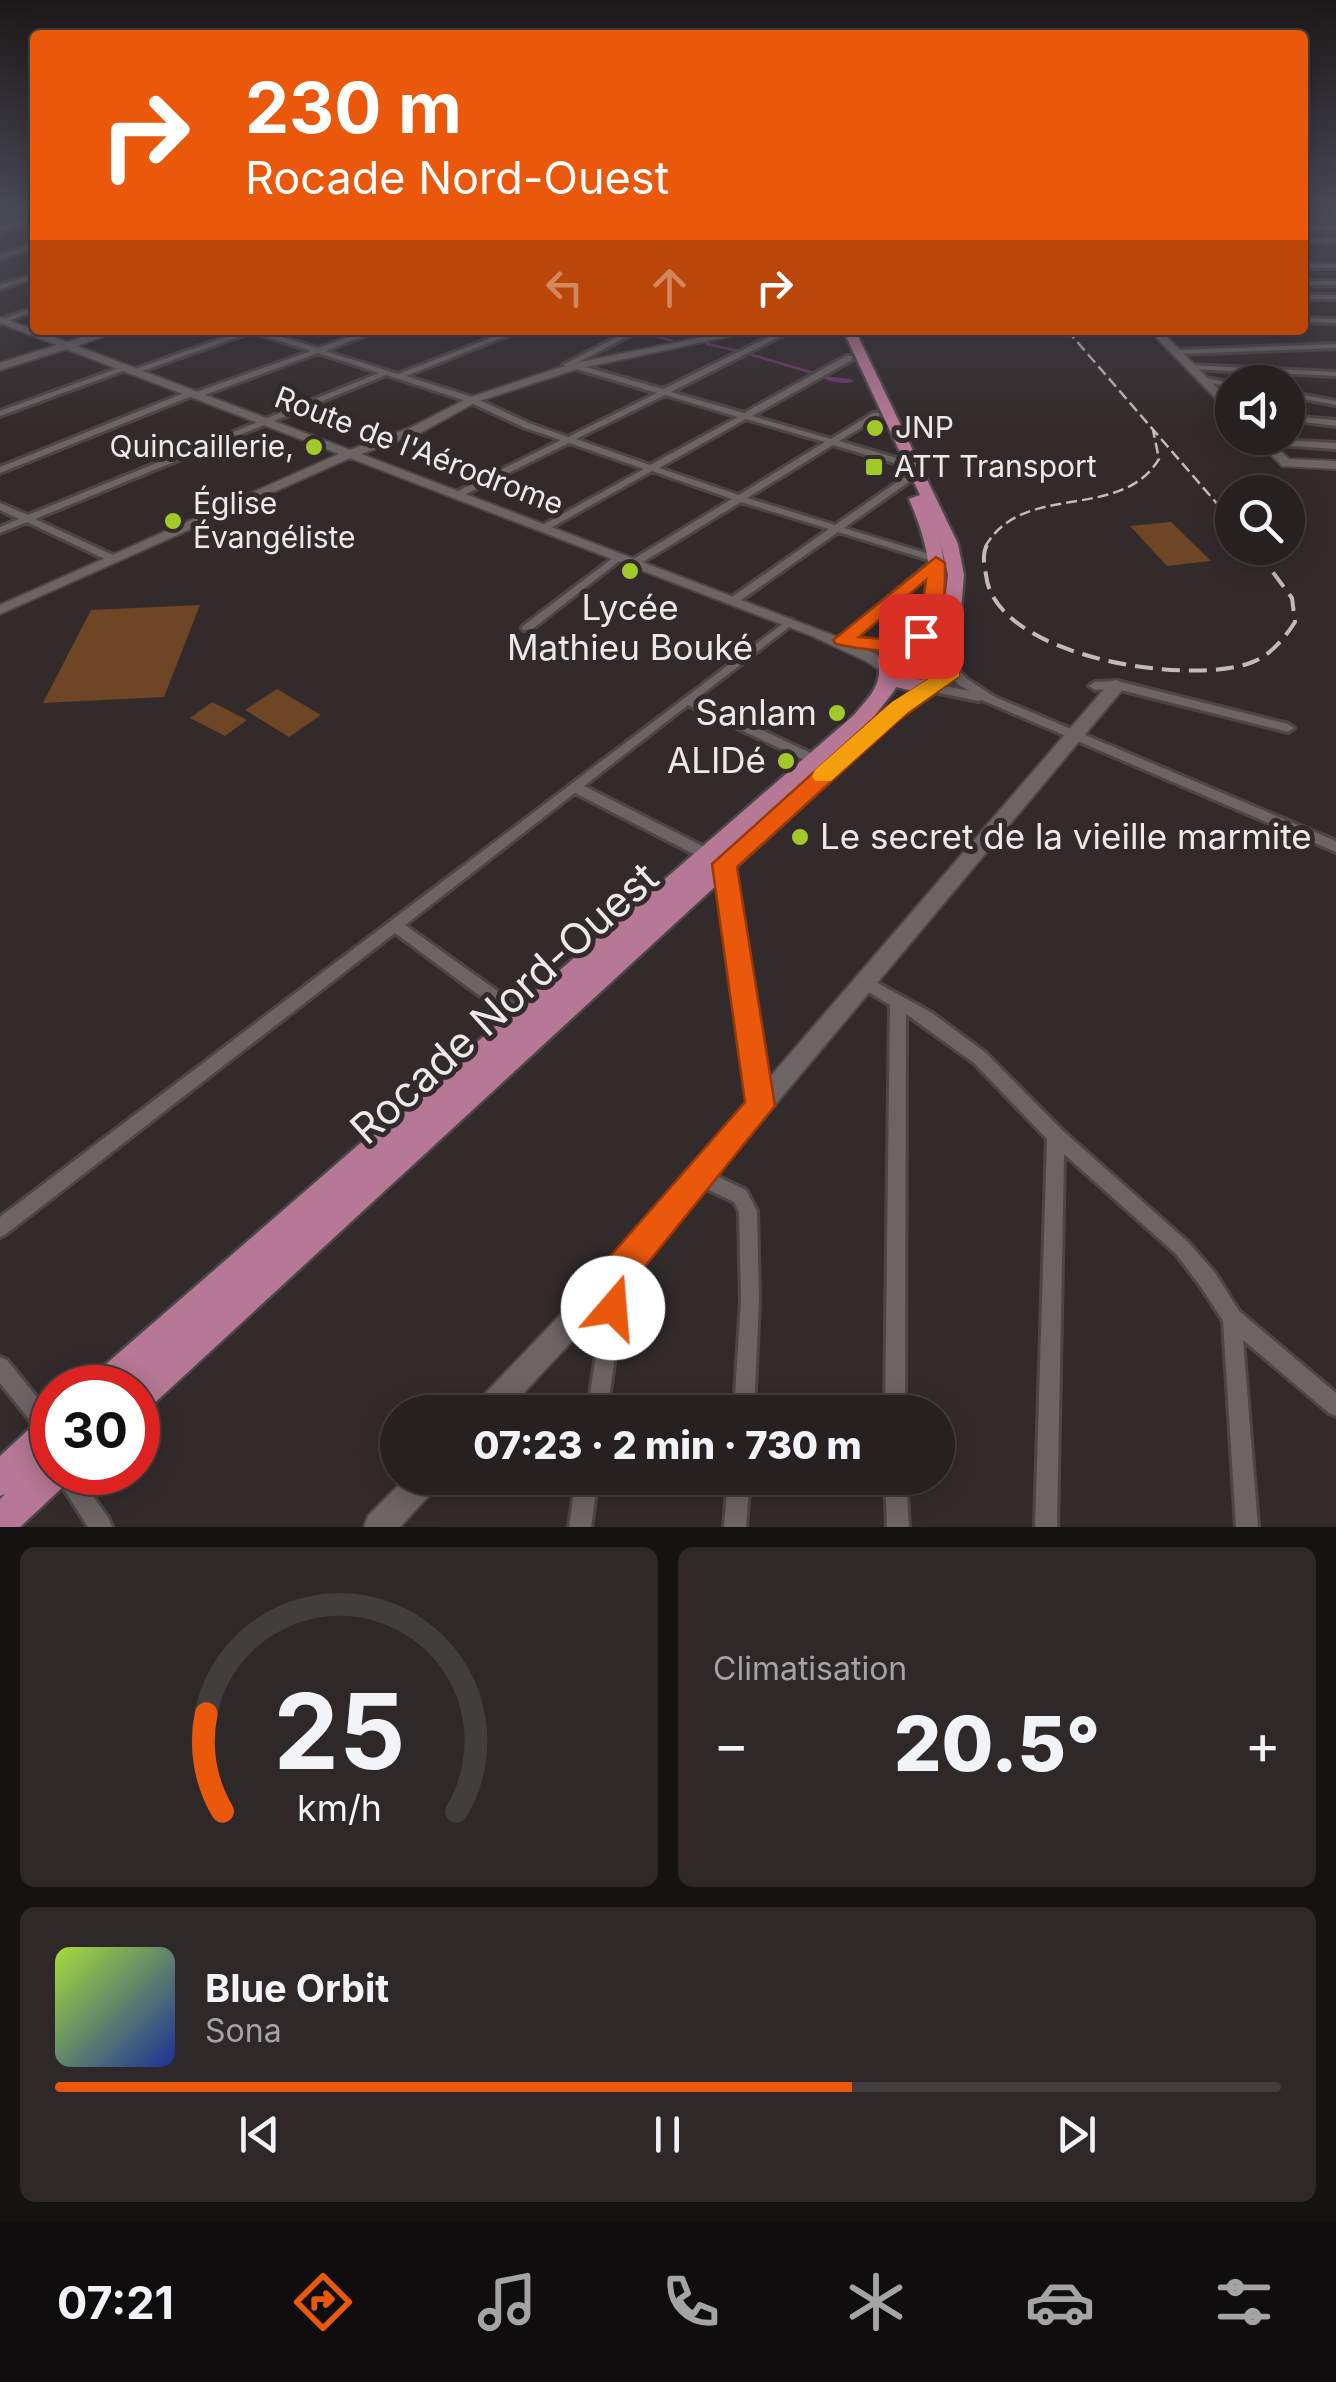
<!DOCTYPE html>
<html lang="fr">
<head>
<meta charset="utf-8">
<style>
	:root { --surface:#262020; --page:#2e2829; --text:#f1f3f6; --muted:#a4a3a5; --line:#423e3e; --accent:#ea580c }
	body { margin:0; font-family:Inter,sans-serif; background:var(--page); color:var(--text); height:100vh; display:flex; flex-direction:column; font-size:38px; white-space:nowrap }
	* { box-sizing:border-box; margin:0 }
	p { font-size:32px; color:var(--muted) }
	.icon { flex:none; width:55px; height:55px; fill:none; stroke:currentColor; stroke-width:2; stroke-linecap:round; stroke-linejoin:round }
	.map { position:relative; height:1527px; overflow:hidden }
	.sheet { display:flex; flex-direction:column; gap:20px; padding:20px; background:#151212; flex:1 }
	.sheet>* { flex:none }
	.hud { position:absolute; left:30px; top:30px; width:1278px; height:305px; border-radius:10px; box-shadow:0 5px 25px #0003,0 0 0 2px var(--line); background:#ea580c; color:#fff; overflow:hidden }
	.controls { position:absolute; left:1215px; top:365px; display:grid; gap:20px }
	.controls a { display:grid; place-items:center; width:90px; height:90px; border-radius:50%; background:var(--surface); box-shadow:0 5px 25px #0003,0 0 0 2px var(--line); font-size:50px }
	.speed { position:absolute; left:30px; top:1365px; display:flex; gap:20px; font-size:50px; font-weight:700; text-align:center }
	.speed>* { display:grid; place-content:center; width:130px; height:130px; border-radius:50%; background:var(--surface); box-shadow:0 5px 25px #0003,0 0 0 2px var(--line); line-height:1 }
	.speed .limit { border:15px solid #d22; background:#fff; color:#111 }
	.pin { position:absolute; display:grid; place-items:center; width:85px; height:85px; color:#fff; margin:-42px; border-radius:20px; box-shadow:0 5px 15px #0006 }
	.me { position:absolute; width:110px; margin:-55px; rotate:18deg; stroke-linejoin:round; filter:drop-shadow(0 0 8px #0008) }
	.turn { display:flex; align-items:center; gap:35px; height:210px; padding:0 50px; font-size:45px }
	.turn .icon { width:130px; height:130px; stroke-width:2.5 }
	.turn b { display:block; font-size:70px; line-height:85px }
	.lanes { display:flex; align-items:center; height:95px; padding:0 50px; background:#0003; justify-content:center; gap:50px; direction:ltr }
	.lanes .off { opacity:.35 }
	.big { font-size:75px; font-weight:800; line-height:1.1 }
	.sheet .widget { flex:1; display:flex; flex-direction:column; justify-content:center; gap:15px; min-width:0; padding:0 35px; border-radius:15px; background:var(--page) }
	.sheet .dial { align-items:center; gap:0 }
	.dial svg { height:260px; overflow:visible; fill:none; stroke:var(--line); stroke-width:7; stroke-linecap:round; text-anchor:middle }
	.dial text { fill:var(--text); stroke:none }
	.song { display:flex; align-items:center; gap:30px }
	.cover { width:120px; height:120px; border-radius:15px; background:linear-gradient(135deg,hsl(80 70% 55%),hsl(230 70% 35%)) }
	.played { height:10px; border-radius:5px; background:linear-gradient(90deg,var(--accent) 65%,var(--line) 65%) }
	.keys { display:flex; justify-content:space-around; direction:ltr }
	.heat { display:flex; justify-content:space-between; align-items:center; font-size:55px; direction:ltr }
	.sheet .tiles { flex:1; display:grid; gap:20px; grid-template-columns:1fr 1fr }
	.widget:last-child { grid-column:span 2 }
	.trip { position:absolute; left:380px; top:1395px; width:575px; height:100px; border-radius:50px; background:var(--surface); box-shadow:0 5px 25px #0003,0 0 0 2px var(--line); font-weight:800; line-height:100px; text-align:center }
	.tabs { display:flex; height:160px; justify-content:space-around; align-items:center; background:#0f0d0d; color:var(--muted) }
	.tabs .icon { width:70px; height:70px }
	.tabs .on { color:var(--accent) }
	.tabs b { font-size:45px; color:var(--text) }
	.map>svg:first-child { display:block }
	.green { fill:#6e4525 }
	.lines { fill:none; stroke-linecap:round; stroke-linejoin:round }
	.stream { stroke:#70366f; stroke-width:2.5 }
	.canal { fill:#70366f; fill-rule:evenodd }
	.street-casing { stroke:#4d4647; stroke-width:6 }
	.secondary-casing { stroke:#4d4647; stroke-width:4 }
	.primary-casing { stroke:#4d4647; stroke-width:5 }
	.street { fill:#6d6464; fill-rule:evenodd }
	.secondary { fill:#6d6464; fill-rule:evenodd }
	.primary { fill:#b67894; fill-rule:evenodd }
	.rail-far1 { stroke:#c1bbbb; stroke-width:2.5; stroke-dasharray:11 5; stroke-linecap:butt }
	.rail { stroke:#c1bbbb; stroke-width:4; stroke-dasharray:18 9; stroke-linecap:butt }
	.route { fill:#ea580c; stroke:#983908; stroke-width:2.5 }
	.slow { fill:#f59e0b }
	.poi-dot { fill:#a1c92a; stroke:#332b2b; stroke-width:4 }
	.labels { text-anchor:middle; stroke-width:10; stroke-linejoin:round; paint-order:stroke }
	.far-poi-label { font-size:30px; fill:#eee9e9; stroke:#332b2b; text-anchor:start }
	.far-street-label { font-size:30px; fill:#eee9e9; stroke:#332b2b }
	.poi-label { font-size:35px; fill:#eee9e9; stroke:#332b2b; text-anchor:end }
	.near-street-label { font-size:42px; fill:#eee9e9; stroke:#332b2b }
</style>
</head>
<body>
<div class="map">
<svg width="1336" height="1527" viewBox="0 0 1336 1527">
	<rect width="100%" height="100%" fill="#332b2b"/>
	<path class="green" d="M 1171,522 L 1211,561 L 1167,566 L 1130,526 Z
		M 200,605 L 164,697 L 43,703 L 91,610 Z
		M 277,689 L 321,715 L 289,737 L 245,710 Z
		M 212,702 L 247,720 L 225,736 L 190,718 Z"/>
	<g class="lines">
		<path class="stream" d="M 645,332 L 672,341
			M 707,344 L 738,351
			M 749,354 L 817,374"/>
		<path class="canal" d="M 824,376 L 850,379 L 854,381 C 847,385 830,382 823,378 Z"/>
		<g class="street-casing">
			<path id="street" d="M 35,217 L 35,221 L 0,232 L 0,228 Z
				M 1302,225 L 1336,227 L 1336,231 L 1302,229 Z
				M 1302,239 L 1336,239 L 1336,243 L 1302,243 Z
				M 35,244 L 35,248 L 0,259 L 0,255 Z
				M 1302,264 L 1336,264 L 1336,268 L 1302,268 Z
				M 35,274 L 35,278 L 0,289 L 0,285 Z
				M 1302,281 L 1336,281 L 1336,285 L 1302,285 Z
				M 1302,295 L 1336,295 L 1336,299 L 1302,299 Z
				M 35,307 L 35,311 L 0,324 L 0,320 Z
				M 1302,318 L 1336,319 L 1336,323 L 1302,322 Z
				M 55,330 L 66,330 L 46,339 L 39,337 Z
				M 245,330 L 259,330 L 318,348 L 369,330 L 380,330 L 325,351 L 398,374 L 511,330 L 521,330 L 406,376 L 475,398 L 531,424 L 568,437 L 657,393 L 563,365 L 630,330 L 640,330 L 575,364 L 663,389 L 783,330 L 793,330 L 671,392 L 744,413 L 846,356 L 852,356 L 852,360 L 752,416 L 831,439 L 873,413 L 879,413 L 879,417 L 839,441 L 900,459 L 900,463 L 894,463 L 833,445 L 747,498 L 835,525 L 903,478 L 909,478 L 909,482 L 844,528 L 939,557 L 941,563 L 847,642 L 839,642 L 837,640 L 839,638 L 932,561 L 838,532 L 737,603 L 729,603 L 729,599 L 829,529 L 741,502 L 638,565 L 630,565 L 630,561 L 732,499 L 652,471 L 547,530 L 541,530 L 541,526 L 644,469 L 569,443 L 460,497 L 454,497 L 454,493 L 561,440 L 525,428 L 469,402 L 386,375 L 35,519 L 117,557 L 117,561 L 109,561 L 27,522 L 0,533 L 0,527 L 19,519 L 0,510 L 0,503 L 28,515 L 379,373 L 318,353 L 199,397 L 192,396 L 0,473 L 0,467 L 189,391 L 196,392 L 311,351 L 252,332 L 137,373 L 130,371 ZM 665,395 L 738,417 L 650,465 L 576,439 ZM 746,419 L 825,442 L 739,495 L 659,468 Z
				M 1336,344 L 1336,348 L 1177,354 L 1173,352 L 1177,350 Z
				M 1188,365 L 1336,372 L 1336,376 L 1191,369 L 1187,367 Z
				M 124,366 L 131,368 L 0,416 L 0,411 Z
				M 1200,377 L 1232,383 L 1232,387 L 1200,381 Z
				M 1288,392 L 1336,401 L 1336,405 L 1288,396 Z
				M 1288,416 L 1336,420 L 1336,426 L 1288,420 Z
				M 1265,439 L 1336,443 L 1336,449 L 1262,444 L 1262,440 Z
				M 618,554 L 623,557 L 622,559 L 531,630 L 523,630 L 522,628 L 523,626 Z
				M 789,619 L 793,620 L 794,622 L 793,624 L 696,699 L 819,757 L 821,760 L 819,763 L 811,763 L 688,705 L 584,786 L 730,860 L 768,1104 L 766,1109 L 760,1112 L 754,1109 L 752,1104 L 719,867 L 575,793 L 405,925 L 527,1012 L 529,1017 L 527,1022 L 521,1024 L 515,1022 L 395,933 L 6,1234 L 0,1237 L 0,1217 Z
				M 950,664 L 954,665 L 967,679 L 995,697 L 1336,841 L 1336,852 L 982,700 L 978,701 L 925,690 L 923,687 L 925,684 L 929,683 L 970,691 L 959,685 L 946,671 L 944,668 Z
				M 1117,681 L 1288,724 L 1294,728 L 1288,732 L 1117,689 L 1095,690 L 1089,686 L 1095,682 Z
				M 865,976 L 932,1013 L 986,1053 L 1062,1130 L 1188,1242 L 1215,1273 L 1239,1311 L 1336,1393 L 1336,1416 L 1329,1413 L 1243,1340 L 1258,1527 L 1236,1527 L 1223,1321 L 1201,1287 L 1176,1254 L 1064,1154 L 1057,1527 L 1035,1527 L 1047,1139 L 974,1063 L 906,1014 L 905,1412 L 885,1412 L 890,1005 L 860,987 L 857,982 L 860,977 Z
				M 700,1168 L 746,1190 L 757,1211 L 759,1300 L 754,1412 L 734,1412 L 741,1300 L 739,1212 L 734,1202 L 694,1183 L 691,1177 L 694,1171 Z
				M 617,1272 L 624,1274 L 626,1281 L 607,1412 L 587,1412 L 608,1281 L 610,1274 Z
				M 0,1357 L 7,1360 L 52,1416 L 52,1442 L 45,1439 L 0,1383 Z
				M 53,1472 L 76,1472 L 109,1519 L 112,1527 L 88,1527 Z
				M 576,1478 L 598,1478 L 591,1527 L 569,1527 Z
				M 728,1478 L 750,1478 L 746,1527 L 724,1527 Z
				M 885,1478 L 906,1478 L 909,1527 L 887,1527 Z"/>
		</g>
		<g class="secondary-casing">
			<path id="secondary" d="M 0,317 L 67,342 L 105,330 L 120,330 L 77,346 L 350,450 L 412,427 L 468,398 L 571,364 L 738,330 L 758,330 L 577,369 L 476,402 L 420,433 L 361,454 L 848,641 L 854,638 L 903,643 L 911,648 L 903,653 L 865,649 L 878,655 L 897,671 L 889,676 L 866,661 L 812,636 L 350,458 L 0,614 L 0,605 L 339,454 L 66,349 L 0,370 L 0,363 L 57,345 L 0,323 Z
				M 1149,330 L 1160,330 L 1232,403 L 1232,412 L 1228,411 Z
				M 1255,438 L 1267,438 L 1289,459 L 1336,461 L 1336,469 L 1282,466 Z
				M 1117,680 L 1125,685 L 1123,689 L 627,1282 L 506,1412 L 473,1412 L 477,1402 L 609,1264 L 1111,681 Z
				M 406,1478 L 441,1478 L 436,1488 L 400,1527 L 364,1527 L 368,1516 Z"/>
		</g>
		<g class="primary-casing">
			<path id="primary" d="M 843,330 L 855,330 L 958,544 L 964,575 L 955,680 L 898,718 L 149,1408 L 138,1413 L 138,1388 L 86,1388 L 91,1377 L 854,715 C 870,696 883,685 878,659 C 889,647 905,644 915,630 C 942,591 926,538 909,499 L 920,495 ZM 939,536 L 948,575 L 940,648 L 922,643 C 949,612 948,574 939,536 ZM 910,653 C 923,653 931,656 940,666 L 940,674 C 924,683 901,682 896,661 ZM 896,687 L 913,691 L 868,724 L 894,691 Z
				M 52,1415 L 52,1453 L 47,1458 L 52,1456 L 52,1472 L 71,1472 L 66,1484 L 20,1527 L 0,1527 L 0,1499 L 5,1494 L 0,1496 L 0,1456 L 40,1419 Z"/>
		</g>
		<use href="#street" class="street"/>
		<use href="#secondary" class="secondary"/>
		<use href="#primary" class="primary"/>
		<path class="rail-far1" d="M 1067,330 L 1232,521
			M 985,547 C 1023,480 1120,523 1159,459 L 1153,430"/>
		<path class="rail" d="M 987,545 C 982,554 984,564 986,575 C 995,657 1187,686 1250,663 C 1270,656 1284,639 1295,622 L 1292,598 L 1255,548"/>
	</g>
	<linearGradient id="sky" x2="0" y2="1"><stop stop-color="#1c1818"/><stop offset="0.5" stop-color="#4a4a55"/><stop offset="1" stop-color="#4a4a55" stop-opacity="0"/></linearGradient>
	<rect width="1336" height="426" fill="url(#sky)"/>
	<path class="route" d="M 936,557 L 945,563 C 945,593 946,615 928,641 L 921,642 L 911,636 L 920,623 L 926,580 L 859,637 L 928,643 L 955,657 L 959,676 L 899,720 L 737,867 L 775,1106 L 634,1280 L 625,1320 L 613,1325 L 600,1320 L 595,1308 L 606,1261 L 745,1102 L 712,864 L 884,709 L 938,673 L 937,664 C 916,650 866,652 836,644 L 833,640 Z"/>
	<path class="slow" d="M 905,642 C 928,642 945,646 959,665 L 959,676 L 908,712 L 831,781 L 815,781 L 812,776 L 815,770 L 892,702 L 938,673 L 939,666 L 920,654 L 898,652 L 895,648 Z"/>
	<g class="poi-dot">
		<circle cx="875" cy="428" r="10"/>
		<circle cx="314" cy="447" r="10"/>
		<rect x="864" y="457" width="20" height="20" rx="5"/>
		<circle cx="173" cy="521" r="10"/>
		<circle cx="630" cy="571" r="10"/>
		<circle cx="837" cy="713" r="10"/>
		<circle cx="786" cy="761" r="10"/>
		<circle cx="800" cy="837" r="10"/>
	</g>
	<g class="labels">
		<g class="far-poi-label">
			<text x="895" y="438">JNP</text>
			<text x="294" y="457" text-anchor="end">Quincaillerie,</text>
			<text x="894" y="477">ATT Transport</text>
			<text x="193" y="514">Église<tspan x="193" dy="34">Évangéliste</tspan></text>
		</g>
		<g class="far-street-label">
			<text transform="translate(419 451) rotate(21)" y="10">Route de l'Aérodrome</text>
		</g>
		<g class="poi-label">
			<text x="630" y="620" text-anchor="middle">Lycée<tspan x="630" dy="40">Mathieu Bouké</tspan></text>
			<text x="817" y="725">Sanlam</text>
			<text x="766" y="773">ALIDé</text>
			<text x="820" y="849" text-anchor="start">Le secret de la vieille marmite</text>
		</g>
		<g class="near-street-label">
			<text transform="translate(504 1003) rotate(-42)" y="15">Rocade Nord-Ouest</text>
		</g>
	</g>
</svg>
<div class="controls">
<a><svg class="icon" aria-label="sound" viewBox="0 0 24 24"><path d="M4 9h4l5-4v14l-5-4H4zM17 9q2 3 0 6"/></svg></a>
<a><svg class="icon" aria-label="search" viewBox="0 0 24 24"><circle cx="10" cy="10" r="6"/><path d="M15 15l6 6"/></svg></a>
</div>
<div class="speed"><div class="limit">30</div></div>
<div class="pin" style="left:921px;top:636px;background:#d93025"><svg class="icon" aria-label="arrive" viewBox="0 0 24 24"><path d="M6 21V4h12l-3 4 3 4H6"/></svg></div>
<svg class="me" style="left:613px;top:1308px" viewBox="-20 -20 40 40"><circle r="19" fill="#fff"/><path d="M0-13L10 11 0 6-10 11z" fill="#ea580c"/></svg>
<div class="trip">07:23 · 2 min · 730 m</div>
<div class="hud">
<div class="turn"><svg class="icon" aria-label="right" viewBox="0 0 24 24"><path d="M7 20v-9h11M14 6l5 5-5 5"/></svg><div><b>230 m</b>Rocade Nord-Ouest</div></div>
<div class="lanes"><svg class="icon off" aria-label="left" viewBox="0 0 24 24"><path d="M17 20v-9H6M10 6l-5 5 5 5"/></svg><svg class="icon off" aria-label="ahead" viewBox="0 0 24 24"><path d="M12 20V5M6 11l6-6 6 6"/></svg><svg class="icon" aria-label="right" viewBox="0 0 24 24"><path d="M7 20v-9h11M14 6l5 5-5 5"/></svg></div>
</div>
</div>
<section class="sheet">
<div class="tiles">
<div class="widget dial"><svg viewBox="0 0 100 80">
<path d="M14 69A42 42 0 1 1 86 69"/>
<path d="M14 69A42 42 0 0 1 9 39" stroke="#ea580c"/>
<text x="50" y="56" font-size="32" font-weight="700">25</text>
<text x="50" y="72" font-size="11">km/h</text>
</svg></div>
<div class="widget"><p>Climatisation</p>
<div class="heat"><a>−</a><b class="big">20.5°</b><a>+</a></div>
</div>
<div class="widget">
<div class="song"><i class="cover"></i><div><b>Blue Orbit</b><p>Sona</p></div></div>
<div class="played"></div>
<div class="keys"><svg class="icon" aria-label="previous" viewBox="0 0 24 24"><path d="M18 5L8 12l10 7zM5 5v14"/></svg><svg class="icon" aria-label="pause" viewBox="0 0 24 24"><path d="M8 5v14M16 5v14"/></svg><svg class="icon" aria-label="next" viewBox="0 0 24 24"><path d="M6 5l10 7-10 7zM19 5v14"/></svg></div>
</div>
</div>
</section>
<nav class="tabs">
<b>07:21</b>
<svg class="icon on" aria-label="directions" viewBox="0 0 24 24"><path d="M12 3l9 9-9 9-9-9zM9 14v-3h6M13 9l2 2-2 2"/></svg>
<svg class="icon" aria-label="music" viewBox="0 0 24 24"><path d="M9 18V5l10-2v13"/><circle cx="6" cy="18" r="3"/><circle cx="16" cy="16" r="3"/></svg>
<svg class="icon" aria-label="phone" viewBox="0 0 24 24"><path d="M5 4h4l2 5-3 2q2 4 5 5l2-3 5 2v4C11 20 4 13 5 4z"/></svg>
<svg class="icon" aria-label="climate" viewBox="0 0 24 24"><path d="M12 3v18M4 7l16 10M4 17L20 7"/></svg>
<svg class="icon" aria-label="car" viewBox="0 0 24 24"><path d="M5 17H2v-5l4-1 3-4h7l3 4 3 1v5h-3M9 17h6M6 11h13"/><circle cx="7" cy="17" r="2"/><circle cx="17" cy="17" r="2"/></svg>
<svg class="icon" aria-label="filters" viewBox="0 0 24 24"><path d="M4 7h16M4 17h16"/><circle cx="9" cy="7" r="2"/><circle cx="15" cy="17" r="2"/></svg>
</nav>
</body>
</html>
